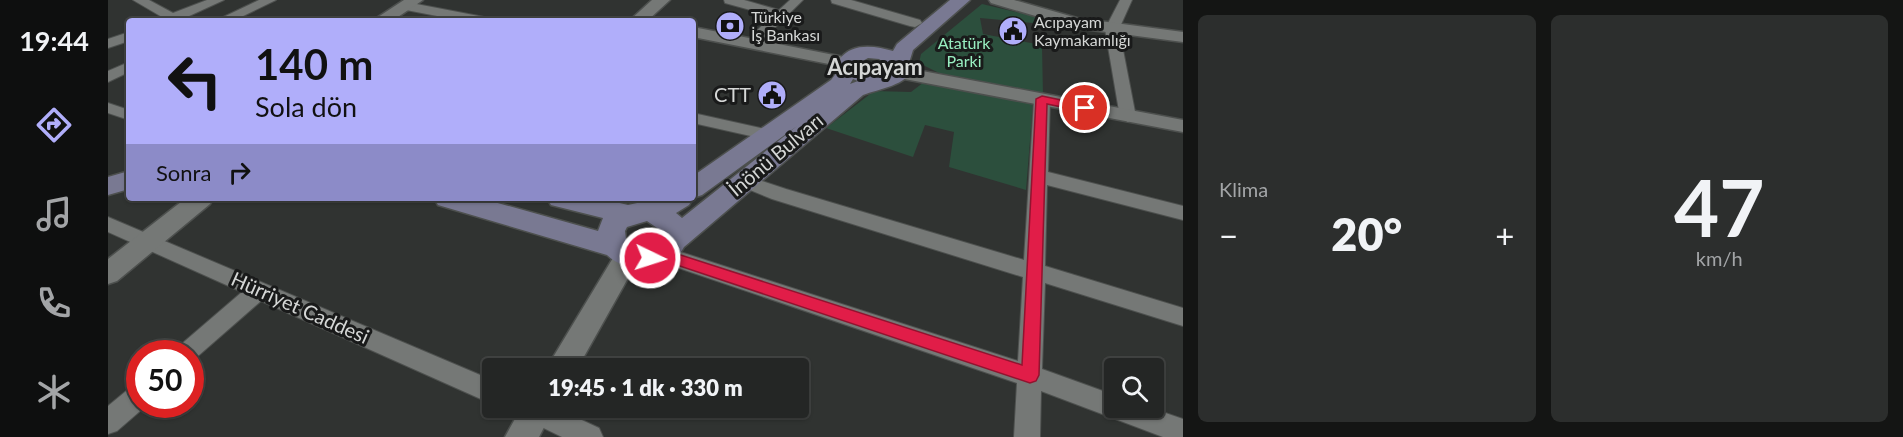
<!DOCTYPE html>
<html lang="tr">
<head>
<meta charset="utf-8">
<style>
	:root { --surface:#242625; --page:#2c2e2d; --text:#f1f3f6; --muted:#a3a5a7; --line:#414342; --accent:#b0aefa }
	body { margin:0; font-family:Lato,sans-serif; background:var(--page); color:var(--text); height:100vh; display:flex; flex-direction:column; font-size:22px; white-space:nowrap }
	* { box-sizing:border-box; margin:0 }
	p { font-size:20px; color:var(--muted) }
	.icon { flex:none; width:33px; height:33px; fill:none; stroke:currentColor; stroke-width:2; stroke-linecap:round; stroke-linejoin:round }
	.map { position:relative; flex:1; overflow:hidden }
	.details { display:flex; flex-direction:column; gap:15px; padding:15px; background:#141514; width:720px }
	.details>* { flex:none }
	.hud { position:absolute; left:18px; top:18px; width:570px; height:183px; border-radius:6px; box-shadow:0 2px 4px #0004,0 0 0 2px var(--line); background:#b0aefa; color:#111; overflow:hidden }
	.tools { position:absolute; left:996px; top:358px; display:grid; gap:12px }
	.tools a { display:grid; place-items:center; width:60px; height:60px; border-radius:6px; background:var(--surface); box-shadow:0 2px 4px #0004,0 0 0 2px var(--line); font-size:30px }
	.speed { position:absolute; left:18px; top:340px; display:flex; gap:12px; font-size:30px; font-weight:700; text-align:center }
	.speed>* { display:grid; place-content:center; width:78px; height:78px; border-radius:50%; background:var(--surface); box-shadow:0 2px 4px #0004,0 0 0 2px var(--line); line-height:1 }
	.speed .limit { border:9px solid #d22; background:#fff; color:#111 }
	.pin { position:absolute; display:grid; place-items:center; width:51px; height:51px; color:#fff; margin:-26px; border:3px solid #fff; border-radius:50%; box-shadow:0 2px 6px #0007 }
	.me { position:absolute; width:66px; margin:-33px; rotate:94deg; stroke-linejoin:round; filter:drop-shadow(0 0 4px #0008) }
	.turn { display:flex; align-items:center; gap:21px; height:126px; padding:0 30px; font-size:27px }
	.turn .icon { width:78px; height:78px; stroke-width:2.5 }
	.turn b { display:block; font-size:42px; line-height:51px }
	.then { display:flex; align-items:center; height:57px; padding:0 30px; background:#0003; gap:12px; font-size:22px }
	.big { font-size:45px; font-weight:800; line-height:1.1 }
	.details .tile { flex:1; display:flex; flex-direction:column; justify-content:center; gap:9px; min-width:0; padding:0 21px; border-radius:9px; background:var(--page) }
	.details .dial { align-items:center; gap:0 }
	.dial b { font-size:78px; line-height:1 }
	.heat { display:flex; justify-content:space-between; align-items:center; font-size:33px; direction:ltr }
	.details .tiles { flex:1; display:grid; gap:15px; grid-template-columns:repeat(2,1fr) }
	.trip { position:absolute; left:374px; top:358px; width:327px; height:60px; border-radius:6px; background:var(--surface); box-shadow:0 2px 4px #0004,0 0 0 2px var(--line); font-weight:800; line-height:60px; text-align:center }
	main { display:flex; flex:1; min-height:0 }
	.menu { display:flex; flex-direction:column; width:108px; justify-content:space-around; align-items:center; background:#0e0f0f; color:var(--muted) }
	.menu .icon { width:42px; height:42px }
	.menu .on { color:var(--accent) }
	.menu b { font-size:27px; color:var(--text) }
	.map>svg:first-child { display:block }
	.green { fill:#2c4f3d }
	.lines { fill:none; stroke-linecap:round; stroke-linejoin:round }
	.minor-casing { stroke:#4d504e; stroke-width:2 }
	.tertiary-casing { stroke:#4d504e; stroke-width:3 }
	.secondary-casing { stroke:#4d504e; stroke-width:3 }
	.minor { fill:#757876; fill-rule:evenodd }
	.tertiary { fill:#757876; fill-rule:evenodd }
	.secondary { fill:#797992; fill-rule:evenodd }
	.route { fill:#e11d48; stroke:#92132f; stroke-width:1.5 }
	.labels { text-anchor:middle; stroke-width:6; stroke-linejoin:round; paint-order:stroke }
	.far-poi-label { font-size:16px; fill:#d5d7d6; stroke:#191a1a; text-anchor:start }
	.far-park-label { font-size:16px; fill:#98eec1; stroke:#191a1a }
	.poi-label { font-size:20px; fill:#d5d7d6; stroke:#191a1a; text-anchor:end }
	.street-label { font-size:20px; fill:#d5d7d6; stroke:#191a1a }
	.far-district-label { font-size:22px; font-weight:bold; fill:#d5d7d6; stroke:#191a1a }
</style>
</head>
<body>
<main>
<nav class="menu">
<b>19:44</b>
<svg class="icon on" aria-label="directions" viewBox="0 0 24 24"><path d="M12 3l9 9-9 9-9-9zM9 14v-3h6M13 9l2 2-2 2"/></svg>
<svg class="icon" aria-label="music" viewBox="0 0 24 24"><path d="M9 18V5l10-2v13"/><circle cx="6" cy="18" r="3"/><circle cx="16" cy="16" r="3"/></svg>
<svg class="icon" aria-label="phone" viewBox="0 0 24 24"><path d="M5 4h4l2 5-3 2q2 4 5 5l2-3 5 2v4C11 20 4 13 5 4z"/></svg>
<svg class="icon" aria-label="climate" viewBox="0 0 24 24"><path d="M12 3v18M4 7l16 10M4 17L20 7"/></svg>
</nav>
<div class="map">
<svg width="1075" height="437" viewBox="0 0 1075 437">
	<rect width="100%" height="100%" fill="#303331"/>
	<path class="green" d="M 874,4 L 933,18 L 936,24 L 872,18 L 875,34 L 934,45 L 935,96 L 831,73 L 811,63 L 813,54 Z
		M 816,82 L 925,103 L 918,190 L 841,167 L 846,132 L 817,125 L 805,157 L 718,128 L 766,91 L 803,92 Z"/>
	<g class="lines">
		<g class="minor-casing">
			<path id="minor" d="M 25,0 L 41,0 L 65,13 L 99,0 L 116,0 L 79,17 L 81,21 L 50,21 L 54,17 Z
				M 151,0 L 168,0 L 125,21 L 107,21 Z
				M 616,0 L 636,0 L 671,10 L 682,0 L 695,0 L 648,46 L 643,47 L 636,43 L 664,16 L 617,3 Z
				M 723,0 L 743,0 L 812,20 L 814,23 L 807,27 L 802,26 L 724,3 Z
				M 1012,0 L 1024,0 L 1011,29 L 1028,117 L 1020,122 L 1012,117 L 997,29 Z
				M 298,2 L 376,17 L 383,21 L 355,21 L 293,9 L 291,6 L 293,3 Z
				M 21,32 L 21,41 L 0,48 L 0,39 Z
				M 21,62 L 21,72 L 0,82 L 0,71 Z
				M 934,94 L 942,99 L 940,172 L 1075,206 L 1075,220 L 939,185 L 937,266 L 1075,308 L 1075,326 L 937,283 L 934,369 L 1006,395 L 1006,408 L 1043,408 L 1075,419 L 1075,437 L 1055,437 L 933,391 L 932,437 L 906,437 L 909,383 L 547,260 L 544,254 L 547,248 L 554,246 L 910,361 L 915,277 L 664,199 L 630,185 L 627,181 L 630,177 L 636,175 L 678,189 L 916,260 L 926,99 Z
				M 0,103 L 21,110 L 21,120 L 0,113 Z
				M 585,113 L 666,131 L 668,135 L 666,139 L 660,140 L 585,123 Z
				M 0,217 L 384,380 L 384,404 L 153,301 L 82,363 L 82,354 L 66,354 L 70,347 L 134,292 L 0,232 Z
				M 32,384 L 32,405 L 39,405 L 9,431 L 0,434 L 0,406 L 23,387 Z
				M 407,408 L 448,408 L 491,428 L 495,437 L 454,437 L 411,416 Z"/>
		</g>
		<g class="tertiary-casing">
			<path id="tertiary" d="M 296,0 L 315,0 L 284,21 L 264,21 Z
				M 544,0 L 562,0 L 539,21 L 521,21 Z
				M 881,0 L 906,0 L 969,18 L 1075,32 L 1075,42 L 968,28 L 883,3 Z
				M 585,27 L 741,58 L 747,59 L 750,63 L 747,67 L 741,68 L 585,37 Z
				M 793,67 L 1075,120 L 1075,132 L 786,77 L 784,73 L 786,69 Z
				M 78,198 L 106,198 L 102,204 L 9,281 L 0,284 L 0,259 Z
				M 520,245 L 529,248 L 533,255 L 469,369 L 438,369 L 511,248 Z
				M 413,408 L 446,408 L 431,437 L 397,437 Z"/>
		</g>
		<g class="secondary-casing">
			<path id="secondary" d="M 842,0 L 862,0 L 805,50 L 801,63 L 804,68 C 801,85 770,89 755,95 L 576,247 C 562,274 520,275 499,255 L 330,205 L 326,198 L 372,198 L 490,231 L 495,218 L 443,205 L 439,198 L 491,198 L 520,205 L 552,198 L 585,198 L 585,176 L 723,80 L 733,67 L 732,59 C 744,42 768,46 785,51 L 789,44 ZM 760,58 L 771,59 L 783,68 L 783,70 C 773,77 762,72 753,65 L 753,62 ZM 745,79 L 750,81 L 742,84 ZM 689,126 L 574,218 L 568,213 L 581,205 L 585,198 L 594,195 ZM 539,221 L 552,230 L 553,235 L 547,244 C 536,249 526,247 518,239 L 517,231 L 519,227 Z
				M 21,171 L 21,189 L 0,195 L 0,177 Z"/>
		</g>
		<use href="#minor" class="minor"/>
		<use href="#tertiary" class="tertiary"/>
		<use href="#secondary" class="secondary"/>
	</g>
	<path class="route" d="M 934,96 L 977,105 L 982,108 L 977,112 L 939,104 L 931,375 L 928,381 L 922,383 L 554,260 L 542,264 L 537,262 L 535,258 L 537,254 L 554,249 L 914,365 L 928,99 Z"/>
	<defs>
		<g id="bank-disc" transform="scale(1.5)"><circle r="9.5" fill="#b0aefa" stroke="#191a1a"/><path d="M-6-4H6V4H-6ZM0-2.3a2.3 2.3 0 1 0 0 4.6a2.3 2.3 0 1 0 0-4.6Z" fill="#111"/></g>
		<g id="civic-disc" transform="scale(1.5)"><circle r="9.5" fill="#b0aefa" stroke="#191a1a"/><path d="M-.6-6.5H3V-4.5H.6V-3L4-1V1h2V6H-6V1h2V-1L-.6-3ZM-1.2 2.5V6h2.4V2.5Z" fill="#111"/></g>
	</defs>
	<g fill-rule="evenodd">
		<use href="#bank-disc" x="622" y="26"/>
		<use href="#civic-disc" x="905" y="31"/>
		<use href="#civic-disc" x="664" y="95"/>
	</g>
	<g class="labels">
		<g class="far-poi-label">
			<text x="643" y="23">Türkiye<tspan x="643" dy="18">İş Bankası</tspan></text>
			<text x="926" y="28">Acıpayam<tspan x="926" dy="18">Kaymakamlığı</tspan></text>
		</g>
		<g class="far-park-label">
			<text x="856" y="49">Atatürk<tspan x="856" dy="18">Parki</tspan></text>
		</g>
		<g class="poi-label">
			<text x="643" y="102">CTT</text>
		</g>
		<g class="street-label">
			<text transform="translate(668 155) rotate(-40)" y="7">İnönü Bulvarı</text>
			<text transform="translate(192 308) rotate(24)" y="7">Hürriyet Caddesi</text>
		</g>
		<g class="far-district-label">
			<text x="767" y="75">Acıpayam</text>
		</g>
	</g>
</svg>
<div class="tools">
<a><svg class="icon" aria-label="search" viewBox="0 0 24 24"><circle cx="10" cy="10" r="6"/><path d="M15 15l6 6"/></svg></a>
</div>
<div class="speed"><div class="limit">50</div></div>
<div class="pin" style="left:977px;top:108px;background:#d93025"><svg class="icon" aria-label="arrive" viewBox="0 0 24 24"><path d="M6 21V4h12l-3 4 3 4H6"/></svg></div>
<svg class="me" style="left:542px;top:258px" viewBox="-20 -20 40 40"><circle r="17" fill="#e11d48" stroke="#fff" stroke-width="3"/><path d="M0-11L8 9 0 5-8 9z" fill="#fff"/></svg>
<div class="trip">19:45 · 1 dk · 330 m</div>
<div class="hud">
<div class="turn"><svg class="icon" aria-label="left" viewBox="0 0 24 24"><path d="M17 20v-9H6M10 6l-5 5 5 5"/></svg><div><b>140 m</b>Sola dön</div></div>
<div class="then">Sonra<svg class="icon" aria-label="right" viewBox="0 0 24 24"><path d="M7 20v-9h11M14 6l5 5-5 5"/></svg></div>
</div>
</div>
<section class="details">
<div class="tiles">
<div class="tile"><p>Klima</p>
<div class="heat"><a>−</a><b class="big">20°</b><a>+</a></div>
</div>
<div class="tile dial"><b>47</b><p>km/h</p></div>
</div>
</section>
</main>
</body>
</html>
